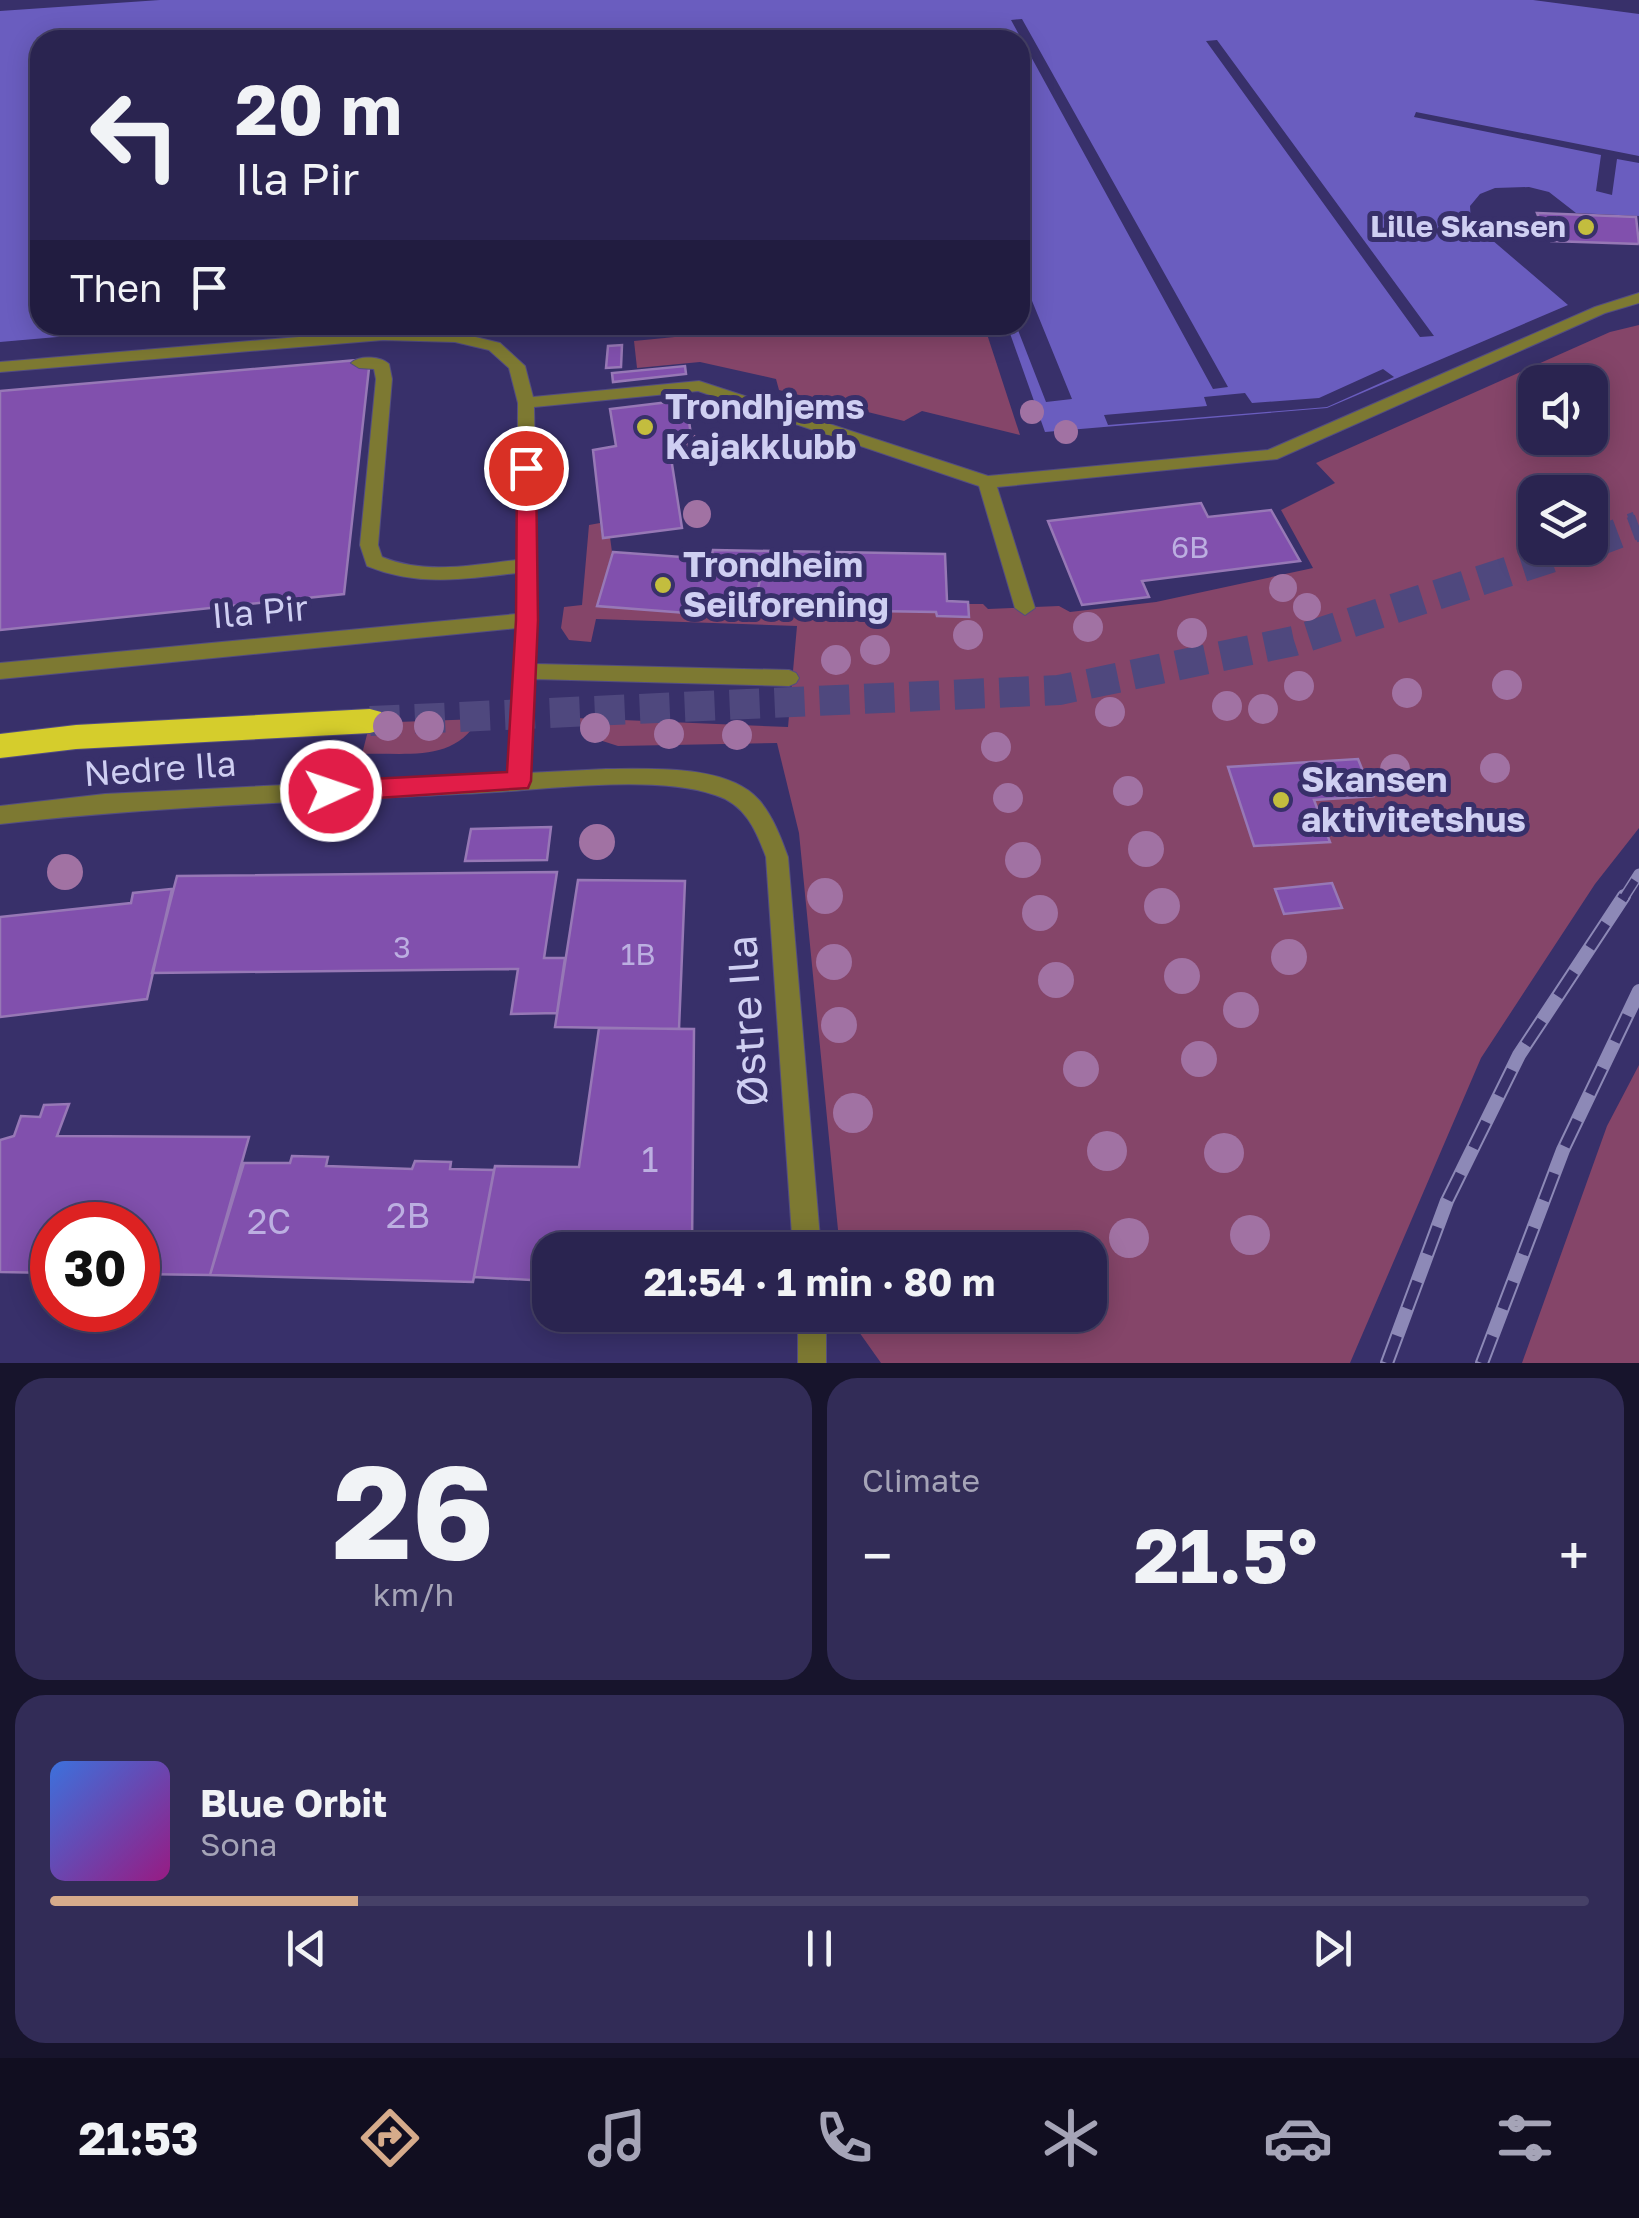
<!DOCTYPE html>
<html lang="en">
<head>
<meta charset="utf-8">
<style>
	:root { --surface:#2a2450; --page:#322c57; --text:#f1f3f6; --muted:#a5a4b7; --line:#464167; --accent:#d6ab8b }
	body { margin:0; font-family:"Golos Text",sans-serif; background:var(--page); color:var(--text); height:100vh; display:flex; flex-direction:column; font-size:38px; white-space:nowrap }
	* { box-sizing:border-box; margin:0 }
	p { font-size:32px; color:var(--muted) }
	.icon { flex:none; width:55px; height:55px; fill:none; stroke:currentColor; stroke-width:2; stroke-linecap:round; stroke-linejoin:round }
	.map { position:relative; height:1363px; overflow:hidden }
	.side { display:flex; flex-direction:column; gap:15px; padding:15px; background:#17142c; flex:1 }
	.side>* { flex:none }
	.top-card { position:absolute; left:30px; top:30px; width:1000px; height:305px; border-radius:30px; box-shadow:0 5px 25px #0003,0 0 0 2px var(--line); background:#2a2450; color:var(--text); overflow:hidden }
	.tools { position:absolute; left:1518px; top:365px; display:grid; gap:20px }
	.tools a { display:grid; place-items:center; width:90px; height:90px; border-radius:20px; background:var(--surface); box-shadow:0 5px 25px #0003,0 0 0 2px var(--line); font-size:50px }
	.speed { position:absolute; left:30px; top:1202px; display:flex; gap:20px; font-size:50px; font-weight:700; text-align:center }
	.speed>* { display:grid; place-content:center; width:130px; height:130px; border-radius:50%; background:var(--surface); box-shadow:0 5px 25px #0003,0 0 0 2px var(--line); line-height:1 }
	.speed .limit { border:15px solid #d22; background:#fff; color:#111 }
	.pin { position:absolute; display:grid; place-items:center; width:85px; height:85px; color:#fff; margin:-42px; border:5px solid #fff; border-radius:50%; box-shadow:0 2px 10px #0007 }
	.me { position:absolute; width:110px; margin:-55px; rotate:87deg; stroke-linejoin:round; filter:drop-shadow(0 0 8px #0008) }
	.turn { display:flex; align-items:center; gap:35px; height:210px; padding:0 40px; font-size:45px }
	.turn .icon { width:130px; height:130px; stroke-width:2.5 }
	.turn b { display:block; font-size:70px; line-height:85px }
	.then { display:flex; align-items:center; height:95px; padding:0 40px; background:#0003; gap:20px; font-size:38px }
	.big { font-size:75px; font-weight:700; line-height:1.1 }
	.side .widget { flex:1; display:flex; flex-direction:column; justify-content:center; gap:15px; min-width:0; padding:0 35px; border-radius:30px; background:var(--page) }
	.side .dial { align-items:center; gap:0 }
	.dial b { font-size:130px; line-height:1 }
	.song { display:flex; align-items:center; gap:30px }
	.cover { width:120px; height:120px; border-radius:15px; background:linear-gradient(135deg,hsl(220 70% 55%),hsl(310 70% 35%)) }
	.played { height:10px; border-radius:5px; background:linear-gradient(90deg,var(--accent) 20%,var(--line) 20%) }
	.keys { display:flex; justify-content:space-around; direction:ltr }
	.heat { display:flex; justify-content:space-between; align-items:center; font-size:55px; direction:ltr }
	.side .tiles { flex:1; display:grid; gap:15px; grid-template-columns:1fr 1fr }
	.widget:last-child { grid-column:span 2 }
	.trip { position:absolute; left:532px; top:1232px; width:575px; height:100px; border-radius:30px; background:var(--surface); box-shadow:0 5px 25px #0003,0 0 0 2px var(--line); font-weight:700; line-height:100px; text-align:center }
	.menu { display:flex; height:160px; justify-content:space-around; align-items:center; background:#110e20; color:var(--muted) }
	.menu .icon { width:70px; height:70px }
	.menu .current { color:var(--accent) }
	.menu b { font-size:45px; color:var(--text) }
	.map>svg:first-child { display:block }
	.green { fill:#854569; fill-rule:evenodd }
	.water { fill:#6a5dbf }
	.pier { fill:#38306a }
	.building { fill:#8150ad; stroke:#9778b6; stroke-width:2.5 }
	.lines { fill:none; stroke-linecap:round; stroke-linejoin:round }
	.highway-tunnel-far1 { stroke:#4f487e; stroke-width:24; stroke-dasharray:24 12; stroke-linecap:butt }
	.highway-tunnel { stroke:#4f487e; stroke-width:30; stroke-dasharray:30 15; stroke-linecap:butt }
	.lane-casing { stroke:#534d82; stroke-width:2 }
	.street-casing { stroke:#534d82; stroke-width:2 }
	.highway-casing { stroke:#534d82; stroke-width:2 }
	.lane { fill:#7d7932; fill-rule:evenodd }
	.street { fill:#7d7932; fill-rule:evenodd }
	.highway { fill:#d5cd2c; fill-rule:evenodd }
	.rail-far1-casing { stroke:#8d89b7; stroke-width:11 }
	.rail-casing { stroke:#8d89b7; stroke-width:14 }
	.rail-far1 { stroke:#38306a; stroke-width:8; stroke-dasharray:22; stroke-linecap:butt }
	.rail { stroke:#38306a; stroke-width:10; stroke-dasharray:29; stroke-linecap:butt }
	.tree { fill:#a172a3 }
	.route { fill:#e11d48; stroke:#92132f; stroke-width:2.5 }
	.poi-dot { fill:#c3bd3e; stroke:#38306a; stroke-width:4 }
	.labels { text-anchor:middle; stroke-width:10; stroke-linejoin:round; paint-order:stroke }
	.far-poi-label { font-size:30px; font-weight:bold; fill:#cfcff2; stroke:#38306a; text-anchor:end }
	.number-label { font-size:30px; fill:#bcafe1 }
	.poi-label { font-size:35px; font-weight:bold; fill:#cfcff2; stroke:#38306a; text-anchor:start }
	.street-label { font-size:35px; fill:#cfcff2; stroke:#38306a }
	.near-number-label { font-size:35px; fill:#bcafe1 }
	.near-street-label { font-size:42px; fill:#cfcff2; stroke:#38306a }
</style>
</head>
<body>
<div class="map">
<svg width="1639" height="1363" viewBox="0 0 1639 1363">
	<rect width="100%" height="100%" fill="#38306a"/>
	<path class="green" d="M 796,325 L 984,325 L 1020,435 L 922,411 L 904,421 L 779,390 L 776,379 L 700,362 L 637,368 L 634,341 Z
		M 1639,325 L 1639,828 L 1595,884 L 1481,1058 L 1350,1363 L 881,1363 L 847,1315 L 1090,1315 L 1090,1250 L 840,1250 L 799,833 L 777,743 L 618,746 L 587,736 L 575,718 L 788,727 L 797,626 L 596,619 L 591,642 L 569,640 L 561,628 L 564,607 L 582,605 L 589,525 L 600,523 L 602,536 L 610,537 L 612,552 L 598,605 L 936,612 L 937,616 L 968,617 L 969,604 L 983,604 L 988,609 L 1059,606 L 1070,612 L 1156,602 L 1313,568 L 1281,510 L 1335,483 L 1316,463 L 1610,332 ZM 1535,382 L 1590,382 L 1590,438 L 1535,438 ZM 1535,492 L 1590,492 L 1590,548 L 1535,548 Z
		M 479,719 C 453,763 408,752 362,754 L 370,723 Z
		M 1639,1065 L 1639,1363 L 1522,1363 L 1607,1126 Z"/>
	<path class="water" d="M 160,0 L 1533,0 L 1639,14 L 1639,216 L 1576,213 L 1549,192 L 1529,187 L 1495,188 L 1480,194 L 1470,206 L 1471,222 L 1568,305 L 1327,408 L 1045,432 L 1007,325 L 1020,325 L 1020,40 L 40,40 L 40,325 L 194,325 L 0,342 L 0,11 Z"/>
	<path class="pier" d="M 1022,19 L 1228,387 L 1213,389 L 1011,20 Z
		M 1217,40 L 1434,336 L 1420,337 L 1206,41 Z
		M 1416,112 L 1639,156 L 1639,163 L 1617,159 L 1612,195 L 1596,191 L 1601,155 L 1414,117 Z
		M 1028,291 L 1072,399 L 1046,402 L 1016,325 L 1020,325 L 1020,292 Z
		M 1383,369 L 1394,377 L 1327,407 L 1108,425 L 1104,415 L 1207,406 L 1204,397 L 1245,393 L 1252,403 L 1319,398 Z"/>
	<path class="building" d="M 1537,213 L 1636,217 L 1639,244 L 1551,241 L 1546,232 L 1534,231 L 1530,222 L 1541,223 Z
		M 622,345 L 621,367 L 606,368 L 608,346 Z
		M 370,359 L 344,594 L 0,630 L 0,391 Z
		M 685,366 L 686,374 L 613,382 L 612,373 Z
		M 686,400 L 692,442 L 669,445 L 682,528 L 603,538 L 593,450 L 616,446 L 610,409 Z
		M 1201,503 L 1208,517 L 1271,510 L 1300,561 L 1142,581 L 1149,597 L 1082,605 L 1048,521 Z
		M 713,550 L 945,554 L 947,601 L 968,602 L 969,617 L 937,616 L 936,612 L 753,609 L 764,563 L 711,559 Z
		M 613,552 L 764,563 L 751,618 L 597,606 Z
		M 1358,759 L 1373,796 L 1314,800 L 1330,842 L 1254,846 L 1228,767 Z
		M 551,827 L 547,860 L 465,861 L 471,829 Z
		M 557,872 L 544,958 L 565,958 L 557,1013 L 511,1014 L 518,969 L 152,973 L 177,876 Z
		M 578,880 L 685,881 L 679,1029 L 555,1027 Z
		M 1332,883 L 1342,908 L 1284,914 L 1275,889 Z
		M 172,889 L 147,999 L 0,1017 L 0,917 L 131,903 L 133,893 Z
		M 599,1028 L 694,1029 L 692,1250 L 550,1250 L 550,1281 L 474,1277 L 495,1166 L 579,1167 Z
		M 69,1104 L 57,1136 L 249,1137 L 210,1275 L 138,1274 L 138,1225 L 52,1225 L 52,1273 L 0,1272 L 0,1140 L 14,1136 L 21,1116 L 40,1117 L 44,1105 Z
		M 292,1156 L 328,1157 L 326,1166 L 412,1169 L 415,1161 L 451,1162 L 450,1169 L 494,1170 L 473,1282 L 210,1275 L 244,1163 L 290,1163 Z"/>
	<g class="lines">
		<path class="highway-tunnel-far1" d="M 1631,529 L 1639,526"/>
		<path class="highway-tunnel" d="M 1590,544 L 1638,526
			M 370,721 L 1059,690 L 1294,641 L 1581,548"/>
		<g class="lane-casing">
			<path id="lane" d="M 1639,293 L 1639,303 L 1605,313 L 1277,459 L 997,487 L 1035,608 L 1025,615 L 1015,608 L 979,486 L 698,391 L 534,407 L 537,565 L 535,664 L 789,670 L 796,673 L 799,678 L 796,683 L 789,686 L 534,679 L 530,781 L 527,787 L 519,790 L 511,787 L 508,781 L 517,628 L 0,679 L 0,663 L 517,614 L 517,573 C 465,579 418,587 367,566 L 360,545 L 376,379 L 374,369 L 359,368 L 351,363 C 359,355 381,356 389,364 L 392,379 L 378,545 L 382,557 C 426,575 472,565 517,560 L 518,403 L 509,368 L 489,350 L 455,342 L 383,340 L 0,372 L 0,362 L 383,330 L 455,332 L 500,343 L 525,366 L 533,397 L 699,381 L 988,476 L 1268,450 L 1595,307 Z"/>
		</g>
		<g class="street-casing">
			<path id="street" d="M 606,769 C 650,769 728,764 759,800 C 773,816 781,838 788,857 L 821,1250 L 793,1250 L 766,857 C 756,830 745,804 715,795 C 653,774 546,790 480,793 C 320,801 159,806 0,824 L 0,806 L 105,794 Z
				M 798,1315 L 826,1315 L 826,1363 L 798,1363 Z"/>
		</g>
		<g class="highway-casing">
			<path id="highway" d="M 370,709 L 381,712 L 385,721 L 381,730 L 370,733 L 76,749 L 0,758 L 0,734 L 76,725 Z"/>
		</g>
		<use href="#lane" class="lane"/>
		<use href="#street" class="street"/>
		<use href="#highway" class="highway"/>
		<g class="rail-far1-casing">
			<path id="rail-far1" d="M 1623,899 L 1639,874"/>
		</g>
		<g class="rail-casing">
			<path id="rail" d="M 1387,1363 L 1447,1201 L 1519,1055 L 1624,896
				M 1482,1363 L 1563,1150 L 1639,991"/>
		</g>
		<use href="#rail-far1" class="rail-far1"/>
		<use href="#rail" class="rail"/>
	</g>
	<g class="tree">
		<circle cx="1032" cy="412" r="12"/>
		<circle cx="1066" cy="432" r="12"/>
		<circle cx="688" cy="445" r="12"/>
		<circle cx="697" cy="514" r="14"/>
		<circle cx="1283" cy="588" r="14"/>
		<circle cx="1307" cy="607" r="14"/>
		<circle cx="1088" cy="627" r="15"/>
		<circle cx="1192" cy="633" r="15"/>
		<circle cx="968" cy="635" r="15"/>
		<circle cx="875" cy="650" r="15"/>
		<circle cx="836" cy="660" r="15"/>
		<circle cx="1507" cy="685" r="15"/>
		<circle cx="1299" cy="686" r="15"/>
		<circle cx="1407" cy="693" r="15"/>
		<circle cx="1227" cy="706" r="15"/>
		<circle cx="1263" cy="709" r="15"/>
		<circle cx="1110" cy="712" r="15"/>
		<circle cx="388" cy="726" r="15"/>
		<circle cx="429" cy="726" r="15"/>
		<circle cx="595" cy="728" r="15"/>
		<circle cx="669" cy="734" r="15"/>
		<circle cx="737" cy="735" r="15"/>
		<circle cx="996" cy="747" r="15"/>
		<circle cx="1495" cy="768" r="15"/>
		<circle cx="1395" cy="769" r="15"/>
		<circle cx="1128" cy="791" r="15"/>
		<circle cx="1008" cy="798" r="15"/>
		<circle cx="597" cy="842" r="18"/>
		<circle cx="1146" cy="849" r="18"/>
		<circle cx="1023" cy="860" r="18"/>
		<circle cx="65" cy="872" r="18"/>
		<circle cx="825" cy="896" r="18"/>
		<circle cx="1162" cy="906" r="18"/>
		<circle cx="1040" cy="913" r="18"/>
		<circle cx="1289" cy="957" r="18"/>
		<circle cx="834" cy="962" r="18"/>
		<circle cx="1182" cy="976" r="18"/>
		<circle cx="1056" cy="980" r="18"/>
		<circle cx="1241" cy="1010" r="18"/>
		<circle cx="839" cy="1025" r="18"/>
		<circle cx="1199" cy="1059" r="18"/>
		<circle cx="1081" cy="1069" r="18"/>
		<circle cx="853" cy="1113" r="20"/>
		<circle cx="1107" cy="1151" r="20"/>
		<circle cx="1224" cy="1153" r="20"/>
		<circle cx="1250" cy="1235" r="20"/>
		<circle cx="1129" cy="1238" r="20"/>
	</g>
	<path class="route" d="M 526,461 L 536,468 L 538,620 L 531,781 L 528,788 L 331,801 L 322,798 L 319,791 L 322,784 L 331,781 L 507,772 L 516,620 L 517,468 Z"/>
	<g class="poi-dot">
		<circle cx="1586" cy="227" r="10"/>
		<circle cx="645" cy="427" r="10"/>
		<circle cx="663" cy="585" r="10"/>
		<circle cx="1281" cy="800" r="10"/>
	</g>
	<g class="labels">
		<g class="far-poi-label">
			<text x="1566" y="237">Lille Skansen</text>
		</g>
		<g class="number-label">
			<text x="1190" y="558">6B</text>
			<text x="402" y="958">3</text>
			<text x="638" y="965">1B</text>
		</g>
		<g class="poi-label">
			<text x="665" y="419">Trondhjems<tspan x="665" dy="40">Kajakklubb</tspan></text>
			<text x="683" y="577">Trondheim<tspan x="683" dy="40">Seilforening</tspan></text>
			<text x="1301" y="792">Skansen<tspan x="1301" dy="40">aktivitetshus</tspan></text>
		</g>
		<g class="street-label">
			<text transform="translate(260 612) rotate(-5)" y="12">Ila Pir</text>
			<text transform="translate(160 769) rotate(-4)" y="12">Nedre Ila</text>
		</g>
		<g class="near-number-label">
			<text x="650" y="1172">1</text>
			<text x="408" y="1228">2B</text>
			<text x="269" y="1234">2C</text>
		</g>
		<g class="near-street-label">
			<text transform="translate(747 1021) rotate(-94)" y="15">Østre Ila</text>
		</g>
	</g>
</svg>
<div class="tools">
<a><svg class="icon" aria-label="sound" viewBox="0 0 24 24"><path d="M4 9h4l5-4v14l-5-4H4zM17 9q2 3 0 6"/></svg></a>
<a><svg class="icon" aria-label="layers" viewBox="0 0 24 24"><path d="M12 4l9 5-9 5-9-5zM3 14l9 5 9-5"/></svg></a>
</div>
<div class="speed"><div class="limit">30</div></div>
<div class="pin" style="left:526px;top:468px;background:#d93025"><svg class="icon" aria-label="arrive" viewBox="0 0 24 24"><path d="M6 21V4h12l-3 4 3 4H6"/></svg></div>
<svg class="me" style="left:331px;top:791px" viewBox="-20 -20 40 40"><circle r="17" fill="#e11d48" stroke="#fff" stroke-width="3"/><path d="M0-11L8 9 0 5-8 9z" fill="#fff"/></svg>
<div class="trip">21:54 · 1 min · 80 m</div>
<div class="top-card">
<div class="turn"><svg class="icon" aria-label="left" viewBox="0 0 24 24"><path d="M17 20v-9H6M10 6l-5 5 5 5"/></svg><div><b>20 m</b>Ila Pir</div></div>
<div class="then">Then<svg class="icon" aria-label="arrive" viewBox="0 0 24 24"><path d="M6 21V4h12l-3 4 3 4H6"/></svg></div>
</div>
</div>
<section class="side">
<div class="tiles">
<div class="widget dial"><b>26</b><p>km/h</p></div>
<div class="widget"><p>Climate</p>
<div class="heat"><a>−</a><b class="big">21.5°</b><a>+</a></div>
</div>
<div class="widget">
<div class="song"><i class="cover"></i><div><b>Blue Orbit</b><p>Sona</p></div></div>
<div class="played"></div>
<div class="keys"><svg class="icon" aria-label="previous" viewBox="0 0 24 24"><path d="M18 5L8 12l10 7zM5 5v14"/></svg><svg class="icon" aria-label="pause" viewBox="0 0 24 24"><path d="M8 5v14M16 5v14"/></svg><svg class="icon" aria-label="next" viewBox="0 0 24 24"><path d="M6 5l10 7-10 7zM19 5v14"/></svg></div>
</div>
</div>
</section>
<nav class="menu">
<b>21:53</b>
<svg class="icon current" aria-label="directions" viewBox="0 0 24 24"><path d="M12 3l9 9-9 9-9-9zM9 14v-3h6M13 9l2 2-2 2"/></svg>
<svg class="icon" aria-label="music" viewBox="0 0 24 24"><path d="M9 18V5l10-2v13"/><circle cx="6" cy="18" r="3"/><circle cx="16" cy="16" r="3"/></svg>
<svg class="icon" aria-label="phone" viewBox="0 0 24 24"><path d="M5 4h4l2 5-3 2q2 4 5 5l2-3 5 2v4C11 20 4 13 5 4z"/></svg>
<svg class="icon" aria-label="climate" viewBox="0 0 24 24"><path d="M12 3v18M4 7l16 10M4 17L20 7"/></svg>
<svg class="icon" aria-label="car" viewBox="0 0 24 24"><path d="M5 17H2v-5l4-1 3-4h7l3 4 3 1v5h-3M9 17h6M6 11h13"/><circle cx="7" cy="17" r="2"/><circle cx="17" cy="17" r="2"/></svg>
<svg class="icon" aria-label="filters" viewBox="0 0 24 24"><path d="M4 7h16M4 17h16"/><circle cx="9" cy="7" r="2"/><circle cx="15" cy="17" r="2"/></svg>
</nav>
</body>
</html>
